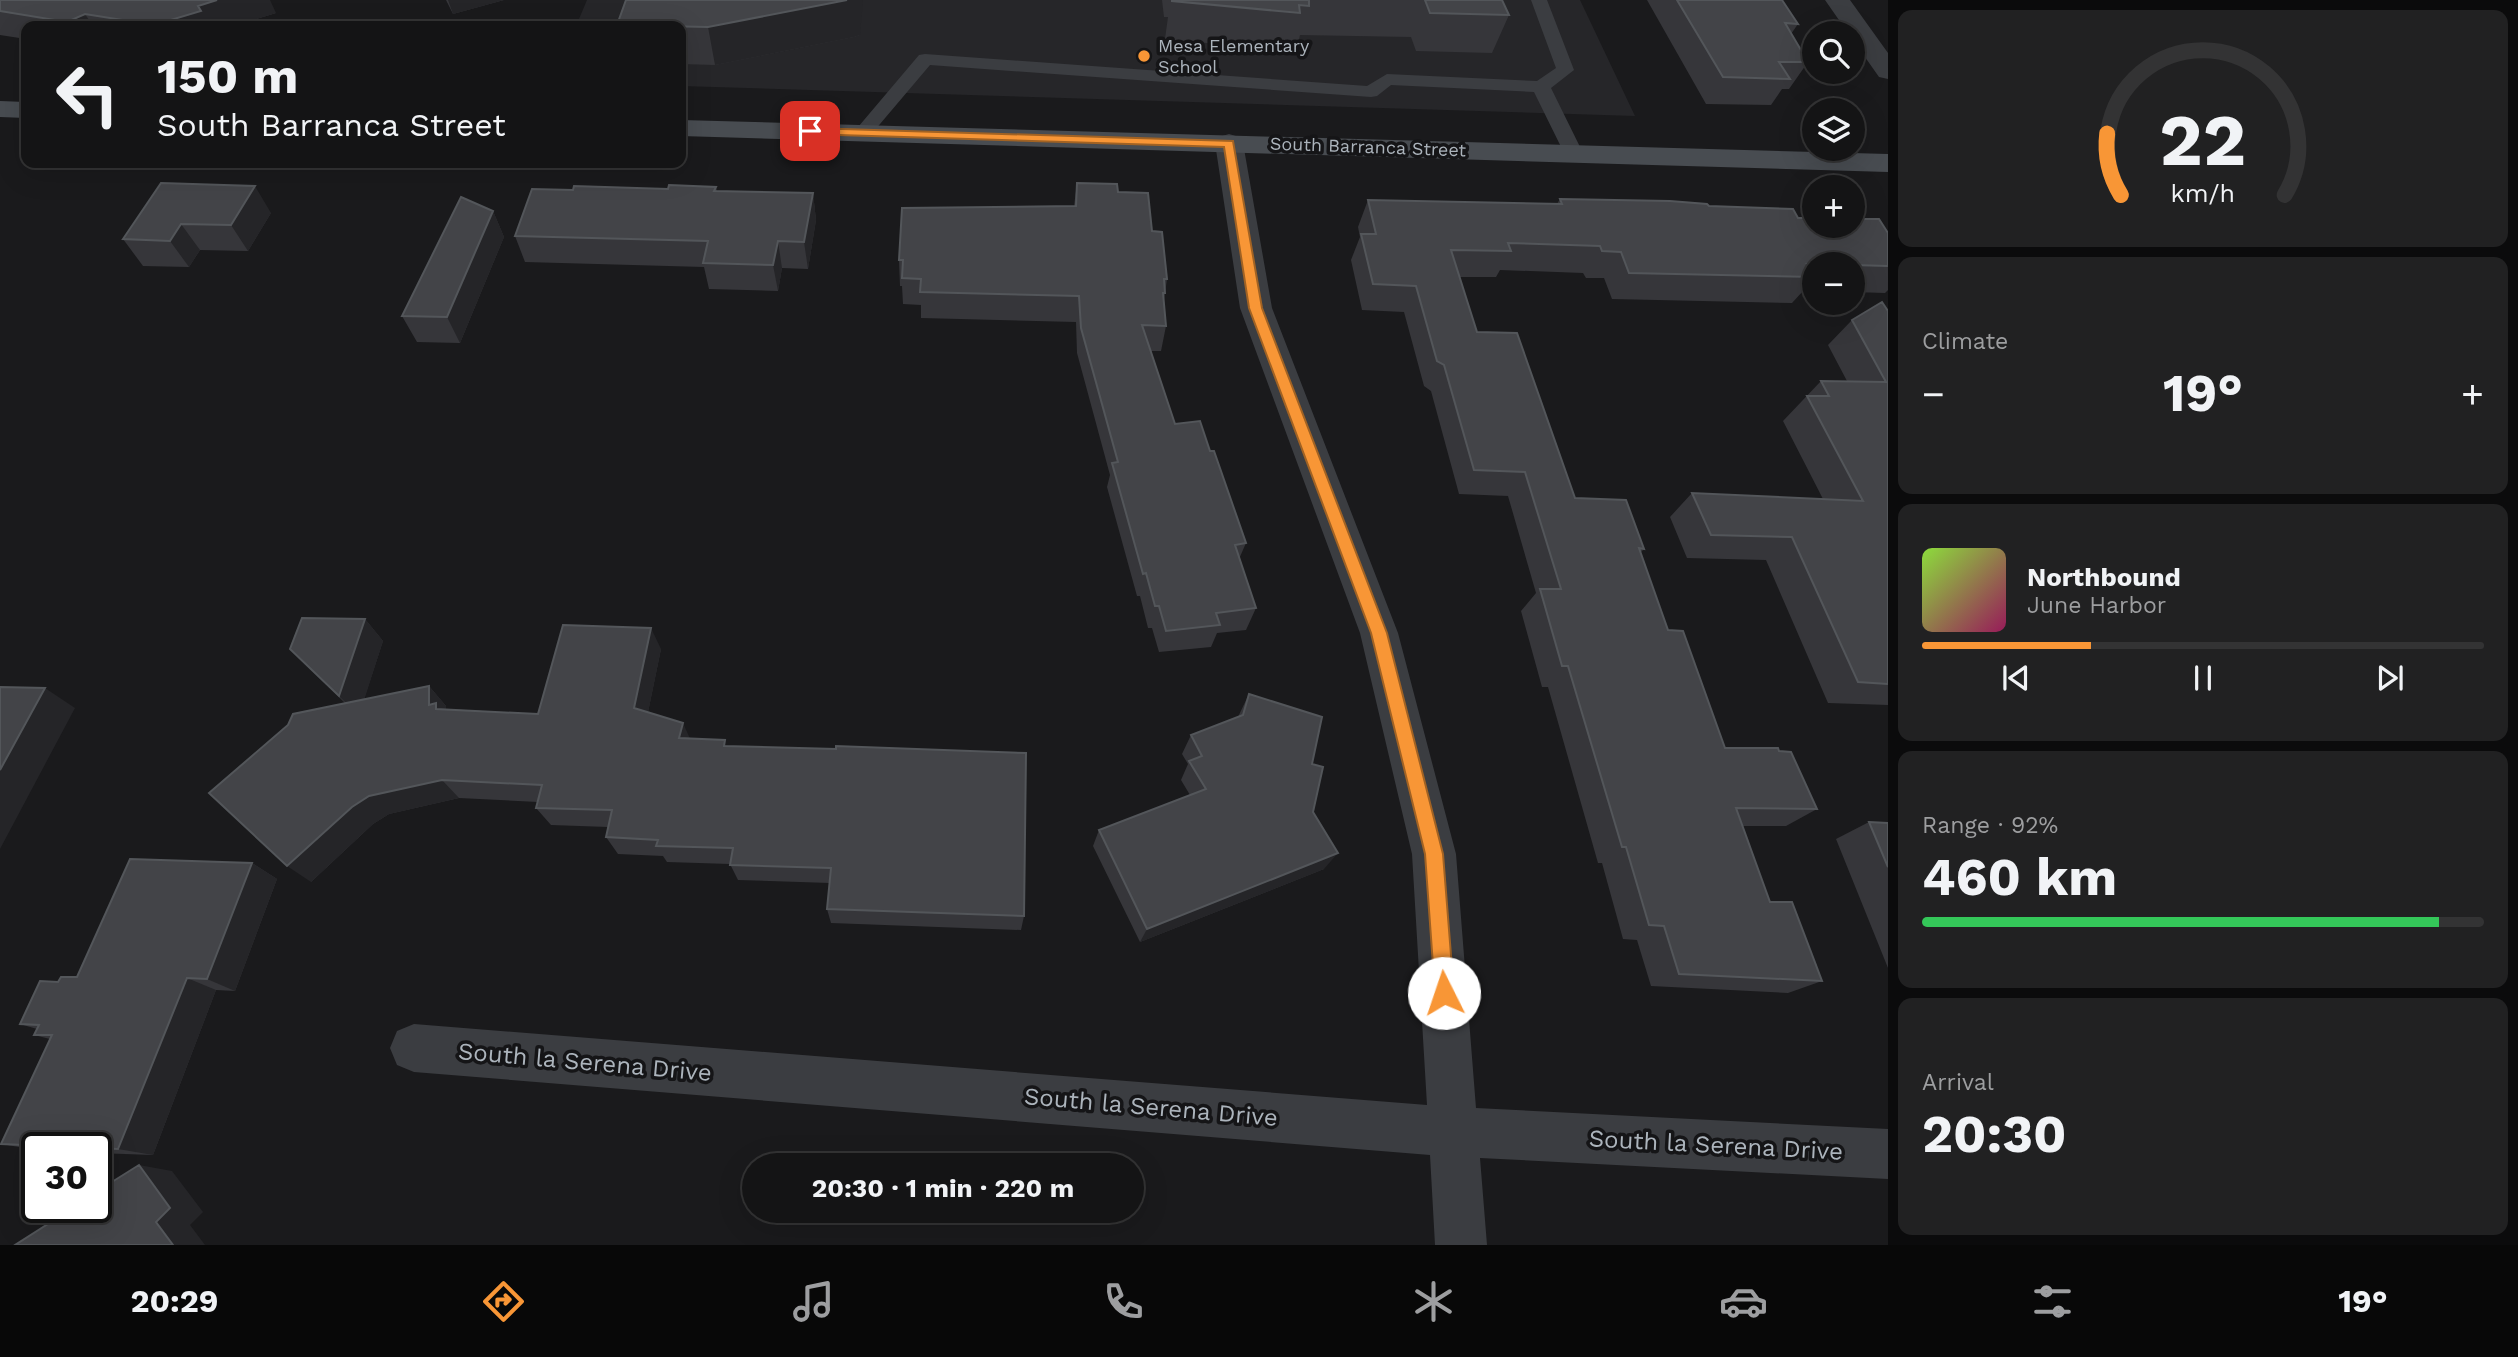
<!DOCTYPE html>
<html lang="en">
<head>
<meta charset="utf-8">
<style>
	:root { --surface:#141415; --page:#212122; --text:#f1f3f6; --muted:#9d9ea0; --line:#333334; --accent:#f89636 }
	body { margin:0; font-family:"Work Sans",sans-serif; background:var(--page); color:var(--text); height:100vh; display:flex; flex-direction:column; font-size:26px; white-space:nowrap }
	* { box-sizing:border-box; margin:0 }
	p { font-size:23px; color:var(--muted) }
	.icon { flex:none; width:38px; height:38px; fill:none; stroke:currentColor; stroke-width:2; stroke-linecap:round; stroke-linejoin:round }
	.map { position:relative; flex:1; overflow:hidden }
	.sheet { display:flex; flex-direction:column; gap:10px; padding:10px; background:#0b0b0c; width:630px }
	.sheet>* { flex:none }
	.hud { position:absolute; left:21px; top:21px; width:665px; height:147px; border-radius:14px; box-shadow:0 7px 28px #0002,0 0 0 2px var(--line); background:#141415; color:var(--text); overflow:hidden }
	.buttons { position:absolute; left:1802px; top:21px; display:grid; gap:14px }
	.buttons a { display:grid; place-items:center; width:63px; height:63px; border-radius:50%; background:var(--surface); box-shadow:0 7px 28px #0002,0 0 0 2px var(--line); font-size:35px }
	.speed { position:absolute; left:21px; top:1132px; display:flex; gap:14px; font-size:35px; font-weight:700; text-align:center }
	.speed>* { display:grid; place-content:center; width:91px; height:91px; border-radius:50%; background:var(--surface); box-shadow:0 7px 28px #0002,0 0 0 2px var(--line); line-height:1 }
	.speed .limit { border:4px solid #111; border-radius:10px; background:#fff; color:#111 }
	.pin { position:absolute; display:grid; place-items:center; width:60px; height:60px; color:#fff; margin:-30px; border-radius:14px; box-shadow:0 4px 10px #0006 }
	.me { position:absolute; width:77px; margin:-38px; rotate:356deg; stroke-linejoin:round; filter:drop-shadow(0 0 5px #0008) }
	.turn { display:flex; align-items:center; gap:24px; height:147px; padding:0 21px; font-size:32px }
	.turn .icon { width:91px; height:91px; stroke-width:2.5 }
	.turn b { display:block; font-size:49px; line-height:60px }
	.big { font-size:52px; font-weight:700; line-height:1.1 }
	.sheet .tile { flex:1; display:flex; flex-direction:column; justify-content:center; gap:10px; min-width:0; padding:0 24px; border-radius:14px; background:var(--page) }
	.sheet .dial { align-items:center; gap:0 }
	.dial svg { height:182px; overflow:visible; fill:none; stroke:var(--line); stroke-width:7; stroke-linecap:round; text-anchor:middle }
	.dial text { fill:var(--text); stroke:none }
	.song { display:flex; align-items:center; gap:21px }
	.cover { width:84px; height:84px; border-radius:10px; background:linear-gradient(135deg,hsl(90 70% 55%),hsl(330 70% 35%)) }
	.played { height:7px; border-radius:4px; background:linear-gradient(90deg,var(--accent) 30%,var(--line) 30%) }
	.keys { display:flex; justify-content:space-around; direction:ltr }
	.heat { display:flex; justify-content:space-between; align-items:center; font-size:38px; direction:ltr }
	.charge { height:10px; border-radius:5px; background:linear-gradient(90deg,#34c759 92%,var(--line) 0) }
	.trip { position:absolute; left:742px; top:1153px; width:402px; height:70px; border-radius:35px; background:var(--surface); box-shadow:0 7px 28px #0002,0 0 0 2px var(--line); font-weight:700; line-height:70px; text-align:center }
	.tabs { display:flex; height:112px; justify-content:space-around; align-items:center; background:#080808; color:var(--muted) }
	.tabs .icon { width:49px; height:49px }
	.tabs .current { color:var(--accent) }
	.tabs b { font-size:32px; color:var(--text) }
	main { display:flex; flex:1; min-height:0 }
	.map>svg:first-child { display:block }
	.built { fill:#262629 }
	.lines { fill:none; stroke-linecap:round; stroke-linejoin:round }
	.lane { fill:#3b3d41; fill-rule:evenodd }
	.street { fill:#3b3d41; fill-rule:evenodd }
	.secondary { fill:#484c51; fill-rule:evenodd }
	.wall { fill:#36363a }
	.shaded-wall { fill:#252528 }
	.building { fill:#434448; stroke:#53565a; stroke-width:2 }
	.route { fill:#f89636; stroke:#a16223; stroke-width:2 }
	.poi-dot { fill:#f89636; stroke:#151517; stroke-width:2.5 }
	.labels { text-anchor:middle; stroke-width:7; stroke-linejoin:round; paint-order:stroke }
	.far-poi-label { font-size:18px; fill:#acb4bc; stroke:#151517; text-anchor:start }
	.far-street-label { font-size:18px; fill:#acb4bc; stroke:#151517 }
	.near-street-label { font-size:24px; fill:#acb4bc; stroke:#151517 }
</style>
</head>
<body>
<main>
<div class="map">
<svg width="1888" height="1245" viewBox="0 0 1888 1245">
	<rect width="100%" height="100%" fill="#1a1a1c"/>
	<path class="built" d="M 587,0 L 1580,0 L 1635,116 L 681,86 L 681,26 L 576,26 Z"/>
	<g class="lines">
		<path class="lane" d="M 1531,0 L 1547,0 L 1574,70 L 1551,88 L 1583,153 L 1580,157 L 1566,157 L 1534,92 L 1391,85 L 1377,96 L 1371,97 L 930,65 L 869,137 L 862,139 L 853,133 L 919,55 L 925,54 L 1367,86 L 1387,74 L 1537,81 L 1556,68 Z"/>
		<path class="street" d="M 1825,0 L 1850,0 L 1888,53 L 1888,79 L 1879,77 L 1853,40 L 1853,33 L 1848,33 Z
			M 1229,134 L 1239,137 L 1243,143 L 1272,308 L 1398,633 L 1456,854 L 1476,1108 L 1888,1129 L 1888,1179 L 1480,1158 L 1487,1245 L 1435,1245 L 1430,1155 L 414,1072 L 397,1065 L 390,1048 L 397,1031 L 414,1024 L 1427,1105 L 1412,854 L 1360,633 L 1240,308 L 1215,143 L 1219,137 Z"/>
		<path class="secondary" d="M 0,101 L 26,102 L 26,118 L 0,117 Z
			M 681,120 L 1888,154 L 1888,172 L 681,136 Z"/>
	</g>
	<path class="wall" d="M 0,0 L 276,13 L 234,26 L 26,26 L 26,39 L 0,35 Z
		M 446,0 L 504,0 L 453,14 Z
		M 626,0 L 860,35 L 854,37 L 715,65 L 681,64 L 681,26 L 617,26 Z
		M 1162,0 L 1502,0 L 1509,15 L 1492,53 L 1416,51 L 1411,37 L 1300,35 L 1298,44 L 1291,43 L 1289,51 L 1165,39 L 1168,17 L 1164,17 Z
		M 1647,0 L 1782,0 L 1798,24 L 1791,34 L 1808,62 L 1789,89 L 1782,89 L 1771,105 L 1706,104 Z
		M 161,183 L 271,213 L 248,251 L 200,250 L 189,267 L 143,266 L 123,239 Z
		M 1077,183 L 1118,192 L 1152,231 L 1167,279 L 1164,300 L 1166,326 L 1161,351 L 1151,351 L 1175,424 L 1210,451 L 1246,543 L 1239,559 L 1256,608 L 1246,630 L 1217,633 L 1211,647 L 1159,652 L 1152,628 L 1148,628 L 1140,596 L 1137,596 L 1107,487 L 1110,475 L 1077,353 L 1076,322 L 921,318 L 921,305 L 903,304 L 902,286 L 900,286 L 899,260 L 1074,206 Z
		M 716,187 L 717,191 L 813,193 L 816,220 L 808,269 L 782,268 L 778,291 L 709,289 L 704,267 L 525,262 L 515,236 L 573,190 L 668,189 Z
		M 1560,199 L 1709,206 L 1798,218 L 1888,233 L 1888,290 L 1885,293 L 1853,292 L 1853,264 L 1815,264 L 1815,291 L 1803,291 L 1792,303 L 1612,299 L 1604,278 L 1586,278 L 1583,273 L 1500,270 L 1496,277 L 1459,277 L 1477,332 L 1575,498 L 1644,549 L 1640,553 L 1668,630 L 1725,748 L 1817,809 L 1786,826 L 1743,826 L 1770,902 L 1822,981 L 1788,993 L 1651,986 L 1637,940 L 1623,939 L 1602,863 L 1598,863 L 1548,687 L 1542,687 L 1521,611 L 1536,593 L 1508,496 L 1459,494 L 1431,391 L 1424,386 L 1404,312 L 1362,310 L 1351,260 L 1360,237 L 1358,227 L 1368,200 L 1557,204 Z
		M 493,211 L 504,237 L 460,343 L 417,342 L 402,316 Z
		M 1888,311 L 1888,705 L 1828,703 L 1766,560 L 1687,558 L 1670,517 L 1692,493 L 1823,499 L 1783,421 L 1821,381 L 1847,381 L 1828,345 L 1852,320 Z
		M 365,619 L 383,641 L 364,699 L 429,686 L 446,706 L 446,709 L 538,714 L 661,649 L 648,712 L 690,739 L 728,746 L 1024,916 L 1021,930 L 831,923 L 827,909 L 830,883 L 738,880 L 730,864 L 667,862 L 663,856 L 618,854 L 606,837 L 608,827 L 551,825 L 536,808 L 538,802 L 459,798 L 389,814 L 373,824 L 311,882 L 345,703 L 290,649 Z
		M 1249,694 L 1312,764 L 1313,812 L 1324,869 L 1140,942 L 1093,846 L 1099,830 L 1190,795 L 1181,780 L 1188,764 L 1182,754 L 1191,735 L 1238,717 Z
		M 1869,822 L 1888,823 L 1888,968 L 1836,839 Z
		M 252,863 L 277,879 L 235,991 L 216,990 L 153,1155 L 96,1153 L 96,1148 L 37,1148 L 37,1150 L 1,1144 L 50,1039 L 34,1035 L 37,1029 L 20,1024 L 58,982 L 77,977 Z"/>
	<path class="shaded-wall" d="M 217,0 L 270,0 L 276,13 L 234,26 L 155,26 L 154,25 L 198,6 Z
		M 448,0 L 504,0 L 453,14 Z
		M 847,0 L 863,0 L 860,35 L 854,37 L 715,65 L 708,27 Z
		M 85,14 L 93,26 L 70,26 L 67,22 Z
		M 255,186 L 271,213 L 248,251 L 231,225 Z
		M 813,193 L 816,220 L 808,269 L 804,242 Z
		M 493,211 L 504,237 L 460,343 L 447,317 Z
		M 181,224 L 200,250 L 189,267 L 170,241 Z
		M 778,241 L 782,268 L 778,291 L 773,265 Z
		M 365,619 L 383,641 L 359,716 L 339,696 Z
		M 651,628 L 661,649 L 645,727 L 634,708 Z
		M 429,686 L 446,706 L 446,715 L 429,705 Z
		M 45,688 L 75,708 L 0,849 L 0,770 Z
		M 683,723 L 692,743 L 679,738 Z
		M 442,780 L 459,798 L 389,814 L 373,824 L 311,882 L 287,866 L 352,807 L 369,796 Z
		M 1338,853 L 1324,869 L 1140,942 L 1147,929 Z
		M 252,863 L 277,879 L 235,991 L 207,979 Z
		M 187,978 L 216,990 L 153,1155 L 118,1149 Z
		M 139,1165 L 172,1171 L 203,1212 L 190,1225 L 205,1245 L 173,1245 L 156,1222 Z"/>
	<path class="building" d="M 0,0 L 217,0 L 198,6 L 201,11 L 154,25 L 85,14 L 67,22 L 0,11 Z
		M 626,0 L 847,0 L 708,27 L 617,25 Z
		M 1172,0 L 1309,0 L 1309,6 L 1299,5 L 1300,13 L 1172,1 Z
		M 1425,0 L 1502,0 L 1509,15 L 1430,13 Z
		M 1677,0 L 1782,0 L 1798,24 L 1785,23 L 1808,62 L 1779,62 L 1790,79 L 1723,77 Z
		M 161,183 L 255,186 L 231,225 L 181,224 L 170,241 L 123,239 Z
		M 1077,183 L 1117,184 L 1118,192 L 1148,193 L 1152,231 L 1162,232 L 1167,279 L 1164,279 L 1165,293 L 1163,293 L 1166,326 L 1142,325 L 1175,424 L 1200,421 L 1210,451 L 1214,451 L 1246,543 L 1235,545 L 1256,608 L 1216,613 L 1220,625 L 1166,631 L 1159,606 L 1155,606 L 1146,573 L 1143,574 L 1112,463 L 1118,462 L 1081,328 L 1079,296 L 920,292 L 921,279 L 902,278 L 903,260 L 899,260 L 902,208 L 1076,206 Z
		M 669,185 L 716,187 L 714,191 L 813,193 L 804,242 L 778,241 L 773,265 L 703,263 L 708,241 L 515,236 L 532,189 L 573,190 L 574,186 L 668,189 Z
		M 461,197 L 493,211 L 447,317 L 402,316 Z
		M 1560,199 L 1670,201 L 1707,204 L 1709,206 L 1793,209 L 1798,218 L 1815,218 L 1815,226 L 1853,226 L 1853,219 L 1879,219 L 1888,233 L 1888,266 L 1853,265 L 1853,264 L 1807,264 L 1815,277 L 1629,273 L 1621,252 L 1602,251 L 1600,246 L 1508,243 L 1511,251 L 1451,250 L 1477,332 L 1517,333 L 1575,498 L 1626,500 L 1644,549 L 1639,548 L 1668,630 L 1683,631 L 1725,748 L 1778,748 L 1779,751 L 1791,752 L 1817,809 L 1736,808 L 1770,902 L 1792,902 L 1822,981 L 1679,974 L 1664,926 L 1649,925 L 1626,847 L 1622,847 L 1568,666 L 1562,666 L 1540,589 L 1561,589 L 1525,472 L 1474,470 L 1444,365 L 1437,361 L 1416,286 L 1373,284 L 1361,234 L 1376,234 L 1368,200 L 1562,204 Z
		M 1882,302 L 1888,311 L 1888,684 L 1858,682 L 1792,537 L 1711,535 L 1692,493 L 1863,501 L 1807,396 L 1829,396 L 1821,381 L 1886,382 L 1852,320 Z
		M 302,618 L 365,619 L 339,696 L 290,649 Z
		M 563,625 L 651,628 L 634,708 L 683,723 L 679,738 L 725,740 L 724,746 L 836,749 L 836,746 L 1026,753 L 1024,916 L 827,909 L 831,868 L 730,865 L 733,848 L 656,846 L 658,840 L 606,837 L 612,810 L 536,808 L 542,785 L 442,780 L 369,796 L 352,807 L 287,866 L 209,793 L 288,725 L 293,714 L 429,686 L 429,705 L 436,703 L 436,709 L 538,714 Z
		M 0,687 L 45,688 L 0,770 Z
		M 1249,694 L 1322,717 L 1312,764 L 1323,767 L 1313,812 L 1338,853 L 1147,929 L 1099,830 L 1206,789 L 1189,761 L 1202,756 L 1191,735 L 1243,715 Z
		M 1869,822 L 1888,823 L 1888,867 Z
		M 130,859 L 252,863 L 207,979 L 187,978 L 118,1149 L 1,1144 L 52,1035 L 34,1035 L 39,1025 L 20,1024 L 40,981 L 58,982 L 61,977 L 77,977 Z
		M 139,1165 L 170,1208 L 156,1222 L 173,1245 L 15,1245 L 73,1208 L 96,1208 L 96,1192 Z"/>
	<path class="route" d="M 810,128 L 1233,141 L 1262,308 L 1387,633 L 1443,854 L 1454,993 L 1451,999 L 1444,1002 L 1438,999 L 1435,993 L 1425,854 L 1371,633 L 1249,308 L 1224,147 L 806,134 L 804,131 Z"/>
	<circle class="poi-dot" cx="1144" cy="56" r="7"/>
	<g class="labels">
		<g class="far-poi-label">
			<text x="1158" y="52">Mesa Elementary<tspan x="1158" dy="21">School</tspan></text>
		</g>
		<g class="far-street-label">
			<text transform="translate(1368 147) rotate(2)" y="6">South Barranca Street</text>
		</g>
		<g class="near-street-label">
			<text transform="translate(585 1062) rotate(5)" y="8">South la Serena Drive</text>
			<text transform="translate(1151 1107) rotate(5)" y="8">South la Serena Drive</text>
			<text transform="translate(1716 1145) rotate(3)" y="8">South la Serena Drive</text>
		</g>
	</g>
</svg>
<div class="buttons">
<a><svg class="icon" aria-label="search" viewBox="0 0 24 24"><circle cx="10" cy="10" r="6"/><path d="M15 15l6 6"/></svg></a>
<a><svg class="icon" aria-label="layers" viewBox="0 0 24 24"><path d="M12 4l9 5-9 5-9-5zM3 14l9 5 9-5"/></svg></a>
<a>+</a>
<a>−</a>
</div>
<div class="speed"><div class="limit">30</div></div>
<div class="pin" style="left:810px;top:131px;background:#d93025"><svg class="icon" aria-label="arrive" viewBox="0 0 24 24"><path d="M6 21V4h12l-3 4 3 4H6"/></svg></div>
<svg class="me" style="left:1444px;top:993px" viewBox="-20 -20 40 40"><circle r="19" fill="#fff"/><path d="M0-13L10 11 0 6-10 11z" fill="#f89636"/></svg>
<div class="trip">20:30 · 1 min · 220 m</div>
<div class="hud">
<div class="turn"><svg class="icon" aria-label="left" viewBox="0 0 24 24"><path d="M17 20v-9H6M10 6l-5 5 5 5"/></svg><div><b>150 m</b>South Barranca Street</div></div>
</div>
</div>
<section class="sheet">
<div class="tile dial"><svg viewBox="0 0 100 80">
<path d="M14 69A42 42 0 1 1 86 69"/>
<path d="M14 69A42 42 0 0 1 8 42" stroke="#f89636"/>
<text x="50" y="56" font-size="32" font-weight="700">22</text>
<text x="50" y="72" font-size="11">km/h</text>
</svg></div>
<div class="tile"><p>Climate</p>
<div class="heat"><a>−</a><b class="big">19°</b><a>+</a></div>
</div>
<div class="tile">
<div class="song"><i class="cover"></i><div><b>Northbound</b><p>June Harbor</p></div></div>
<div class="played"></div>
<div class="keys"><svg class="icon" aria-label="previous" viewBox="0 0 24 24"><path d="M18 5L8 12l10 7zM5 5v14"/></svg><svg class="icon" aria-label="pause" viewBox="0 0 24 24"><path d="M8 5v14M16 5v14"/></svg><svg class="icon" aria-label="next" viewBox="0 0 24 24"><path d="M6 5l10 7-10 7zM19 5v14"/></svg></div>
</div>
<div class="tile"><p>Range · 92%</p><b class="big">460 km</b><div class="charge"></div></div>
<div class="tile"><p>Arrival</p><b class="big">20:30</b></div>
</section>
</main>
<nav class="tabs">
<b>20:29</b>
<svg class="icon current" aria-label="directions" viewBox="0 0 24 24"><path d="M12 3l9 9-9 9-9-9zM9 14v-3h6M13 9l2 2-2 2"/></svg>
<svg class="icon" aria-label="music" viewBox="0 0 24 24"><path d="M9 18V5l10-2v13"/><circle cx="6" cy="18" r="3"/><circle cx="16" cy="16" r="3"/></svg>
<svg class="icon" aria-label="phone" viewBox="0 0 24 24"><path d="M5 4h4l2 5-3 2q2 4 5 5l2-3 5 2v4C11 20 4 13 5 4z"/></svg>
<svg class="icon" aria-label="climate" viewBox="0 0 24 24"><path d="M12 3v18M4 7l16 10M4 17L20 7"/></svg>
<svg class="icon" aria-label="car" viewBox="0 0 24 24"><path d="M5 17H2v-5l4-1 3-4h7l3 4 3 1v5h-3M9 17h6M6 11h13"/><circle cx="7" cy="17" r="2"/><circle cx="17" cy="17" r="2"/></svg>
<svg class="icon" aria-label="filters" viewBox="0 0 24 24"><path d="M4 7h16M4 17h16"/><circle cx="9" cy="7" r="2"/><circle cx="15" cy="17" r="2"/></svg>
<b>19°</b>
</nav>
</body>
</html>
